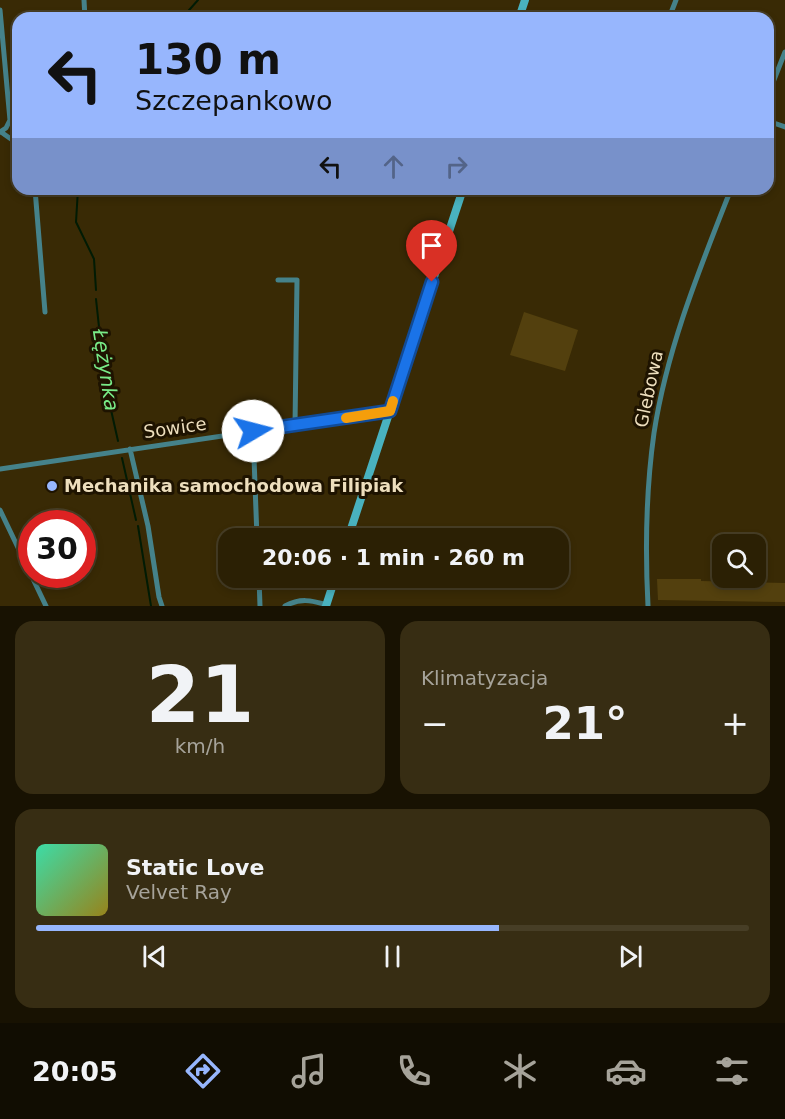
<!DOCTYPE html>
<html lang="pl">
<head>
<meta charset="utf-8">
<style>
	:root { --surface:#2b2004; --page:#372d13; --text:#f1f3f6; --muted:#a6a39a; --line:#473e26; --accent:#97b6fd }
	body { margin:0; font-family:"DejaVu Sans",sans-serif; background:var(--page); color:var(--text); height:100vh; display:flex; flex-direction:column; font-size:22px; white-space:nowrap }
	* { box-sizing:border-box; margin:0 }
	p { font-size:20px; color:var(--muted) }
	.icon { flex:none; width:33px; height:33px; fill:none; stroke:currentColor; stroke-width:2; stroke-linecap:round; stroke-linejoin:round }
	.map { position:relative; height:606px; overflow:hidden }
	.drawer { display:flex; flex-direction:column; gap:15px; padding:15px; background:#181202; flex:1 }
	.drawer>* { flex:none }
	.top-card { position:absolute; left:12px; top:12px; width:762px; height:183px; border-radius:18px; box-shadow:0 3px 9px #0003,0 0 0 2px var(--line); background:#97b6fd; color:#111; overflow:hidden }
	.buttons { position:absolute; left:712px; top:534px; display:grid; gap:12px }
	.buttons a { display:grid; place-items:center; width:54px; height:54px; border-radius:12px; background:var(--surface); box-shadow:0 3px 9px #0003,0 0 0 2px var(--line); font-size:30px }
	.speed { position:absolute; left:18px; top:510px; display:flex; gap:12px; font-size:30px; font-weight:700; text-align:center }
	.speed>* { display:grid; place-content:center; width:78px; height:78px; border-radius:50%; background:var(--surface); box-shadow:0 3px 9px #0003,0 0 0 2px var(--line); line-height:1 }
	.speed .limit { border:9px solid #d22; background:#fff; color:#111 }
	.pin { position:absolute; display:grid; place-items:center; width:51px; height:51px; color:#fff; margin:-62px -26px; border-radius:50% 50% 50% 0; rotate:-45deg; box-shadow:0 0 6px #0007 }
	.pin .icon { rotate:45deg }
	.me { position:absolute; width:66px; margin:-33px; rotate:82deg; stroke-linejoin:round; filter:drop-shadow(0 0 4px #0008) }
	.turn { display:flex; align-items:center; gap:21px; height:126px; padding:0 24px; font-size:27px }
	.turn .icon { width:78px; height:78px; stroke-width:2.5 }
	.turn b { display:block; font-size:42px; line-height:51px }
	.lanes { display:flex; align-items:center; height:57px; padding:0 24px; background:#0003; justify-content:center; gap:30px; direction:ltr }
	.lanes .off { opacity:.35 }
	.big { font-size:45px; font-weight:800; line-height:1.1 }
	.drawer .tile { flex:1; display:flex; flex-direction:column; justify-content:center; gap:9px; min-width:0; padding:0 21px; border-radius:18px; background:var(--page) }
	.drawer .dial { align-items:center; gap:0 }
	.dial b { font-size:78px; line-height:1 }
	.song { display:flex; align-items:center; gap:18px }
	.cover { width:72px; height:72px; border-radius:9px; background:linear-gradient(135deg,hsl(160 70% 55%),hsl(50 70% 35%)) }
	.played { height:6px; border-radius:3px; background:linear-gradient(90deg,var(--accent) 65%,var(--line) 65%) }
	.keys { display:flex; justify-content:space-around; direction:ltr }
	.heat { display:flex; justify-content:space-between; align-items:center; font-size:33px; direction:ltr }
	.drawer .tiles { flex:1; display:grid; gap:15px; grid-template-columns:1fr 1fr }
	.tile:last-child { grid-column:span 2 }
	.trip { position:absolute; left:218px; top:528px; width:351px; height:60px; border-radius:18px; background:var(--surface); box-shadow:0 3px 9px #0003,0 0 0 2px var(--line); font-weight:800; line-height:60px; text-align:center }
	.menu { display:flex; height:96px; justify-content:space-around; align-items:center; background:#110d02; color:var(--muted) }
	.menu .icon { width:42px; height:42px }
	.menu .active { color:var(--accent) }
	.menu b { font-size:27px; color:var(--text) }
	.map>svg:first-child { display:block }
	.green { fill:#53400e }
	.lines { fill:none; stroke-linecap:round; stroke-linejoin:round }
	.stream { stroke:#011b04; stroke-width:2 }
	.street { stroke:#45828a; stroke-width:5 }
	.secondary { stroke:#49b2bf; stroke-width:8 }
	.route-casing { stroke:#114b97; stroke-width:15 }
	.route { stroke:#1a73e8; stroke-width:10 }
	.slow { stroke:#f59e0b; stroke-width:10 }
	.poi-dot { fill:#97b6fd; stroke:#1e1300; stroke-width:2 }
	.labels { text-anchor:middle; stroke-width:6; stroke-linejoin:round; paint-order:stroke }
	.street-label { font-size:18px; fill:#eddebd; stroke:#1e1300 }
	.poi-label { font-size:18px; font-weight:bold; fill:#eddebd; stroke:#1e1300; text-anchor:start }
	.water-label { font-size:20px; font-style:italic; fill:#79eb87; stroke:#1e1300 }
</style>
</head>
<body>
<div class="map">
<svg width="785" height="606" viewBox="0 0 785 606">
	<rect width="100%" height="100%" fill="#392a05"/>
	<path class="green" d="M 524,312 L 578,330 L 565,371 L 510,355 Z
		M 657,579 L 701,579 L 701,581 L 785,583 L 785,602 L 658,600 Z"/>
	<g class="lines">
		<path class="stream" d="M 182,18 L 198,0
			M 78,189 L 76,222 L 94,259 L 96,290
			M 96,299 L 105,383 L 118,441
			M 122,458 L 136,520
			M 138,526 L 151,606"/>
		<path class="street" d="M 84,0 L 85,18
			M 0,10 L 10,120 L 6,128 L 0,132
			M 669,18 L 676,0
			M 768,95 L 785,52
			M 768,121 L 785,127
			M 1,132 L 18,144
			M 35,189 L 45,312
			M 278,280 L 297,280 L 295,425
			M 253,431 L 257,538
			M 130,449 L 148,526 L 159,597 L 162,606
			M 0,469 L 390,411
			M 0,510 L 46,606
			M 259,578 L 260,606
			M 285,606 C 300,598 311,600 327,605
			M 648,606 C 645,548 646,490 654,433 C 667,348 700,268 731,189"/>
		<path class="secondary" d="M 519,18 L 525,0
			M 348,538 L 463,189
			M 326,606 L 335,578"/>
	</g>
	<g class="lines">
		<g class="route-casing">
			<path id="route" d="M 253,431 L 390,411 L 432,282"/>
		</g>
		<use href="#route" class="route"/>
		<path class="slow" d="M 346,418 L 390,411 L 393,401"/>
	</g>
	<circle class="poi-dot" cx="52" cy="486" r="6"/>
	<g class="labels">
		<g class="street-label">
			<text transform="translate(649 389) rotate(-78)" y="6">Glebowa</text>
			<text transform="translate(175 428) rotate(-8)" y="6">Sowice</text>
		</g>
		<g class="poi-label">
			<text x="64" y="492">Mechanika samochodowa Filipiak</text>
		</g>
		<g class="water-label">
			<text transform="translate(106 370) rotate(81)" y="7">Łężynka</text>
		</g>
	</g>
</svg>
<div class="buttons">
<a><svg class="icon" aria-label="search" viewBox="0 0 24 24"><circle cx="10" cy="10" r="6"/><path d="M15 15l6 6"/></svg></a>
</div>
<div class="speed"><div class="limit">30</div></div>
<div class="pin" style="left:432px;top:282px;background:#d93025"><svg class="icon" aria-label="arrive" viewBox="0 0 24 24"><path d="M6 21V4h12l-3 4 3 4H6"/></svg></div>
<svg class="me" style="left:253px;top:431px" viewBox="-20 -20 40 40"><circle r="19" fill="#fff"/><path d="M0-13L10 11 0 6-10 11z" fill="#1a73e8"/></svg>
<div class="trip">20:06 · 1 min · 260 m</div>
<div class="top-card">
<div class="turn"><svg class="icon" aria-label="left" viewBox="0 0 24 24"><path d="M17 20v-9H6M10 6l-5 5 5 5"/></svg><div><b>130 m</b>Szczepankowo</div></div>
<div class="lanes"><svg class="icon" aria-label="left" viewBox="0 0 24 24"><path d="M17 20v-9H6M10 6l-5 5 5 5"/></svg><svg class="icon off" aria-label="ahead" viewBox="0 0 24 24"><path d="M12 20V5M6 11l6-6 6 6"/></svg><svg class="icon off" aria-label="right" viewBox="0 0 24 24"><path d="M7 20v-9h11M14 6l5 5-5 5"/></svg></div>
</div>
</div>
<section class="drawer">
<div class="tiles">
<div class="tile dial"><b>21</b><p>km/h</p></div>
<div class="tile"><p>Klimatyzacja</p>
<div class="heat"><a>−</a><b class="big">21°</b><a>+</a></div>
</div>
<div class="tile">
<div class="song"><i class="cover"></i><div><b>Static Love</b><p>Velvet Ray</p></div></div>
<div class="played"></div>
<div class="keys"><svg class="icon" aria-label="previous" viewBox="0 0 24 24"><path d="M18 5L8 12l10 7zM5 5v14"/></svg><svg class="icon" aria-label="pause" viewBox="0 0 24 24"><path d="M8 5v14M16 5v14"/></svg><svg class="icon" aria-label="next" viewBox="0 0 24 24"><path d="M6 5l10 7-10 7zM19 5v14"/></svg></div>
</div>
</div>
</section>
<nav class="menu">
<b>20:05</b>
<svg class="icon active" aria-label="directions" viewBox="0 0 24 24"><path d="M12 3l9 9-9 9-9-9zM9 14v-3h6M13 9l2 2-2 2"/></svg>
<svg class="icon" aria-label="music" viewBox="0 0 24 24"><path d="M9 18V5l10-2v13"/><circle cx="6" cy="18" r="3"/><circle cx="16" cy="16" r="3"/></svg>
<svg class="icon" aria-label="phone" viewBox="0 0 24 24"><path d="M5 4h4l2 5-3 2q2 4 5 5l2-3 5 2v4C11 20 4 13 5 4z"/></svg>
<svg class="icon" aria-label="climate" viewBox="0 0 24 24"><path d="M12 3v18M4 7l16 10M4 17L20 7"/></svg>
<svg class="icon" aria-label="car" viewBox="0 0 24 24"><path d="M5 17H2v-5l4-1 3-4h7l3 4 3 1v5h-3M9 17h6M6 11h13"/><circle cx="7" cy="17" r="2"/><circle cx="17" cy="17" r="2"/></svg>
<svg class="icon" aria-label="filters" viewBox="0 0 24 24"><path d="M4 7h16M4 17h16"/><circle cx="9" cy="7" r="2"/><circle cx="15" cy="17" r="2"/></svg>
</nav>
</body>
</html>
